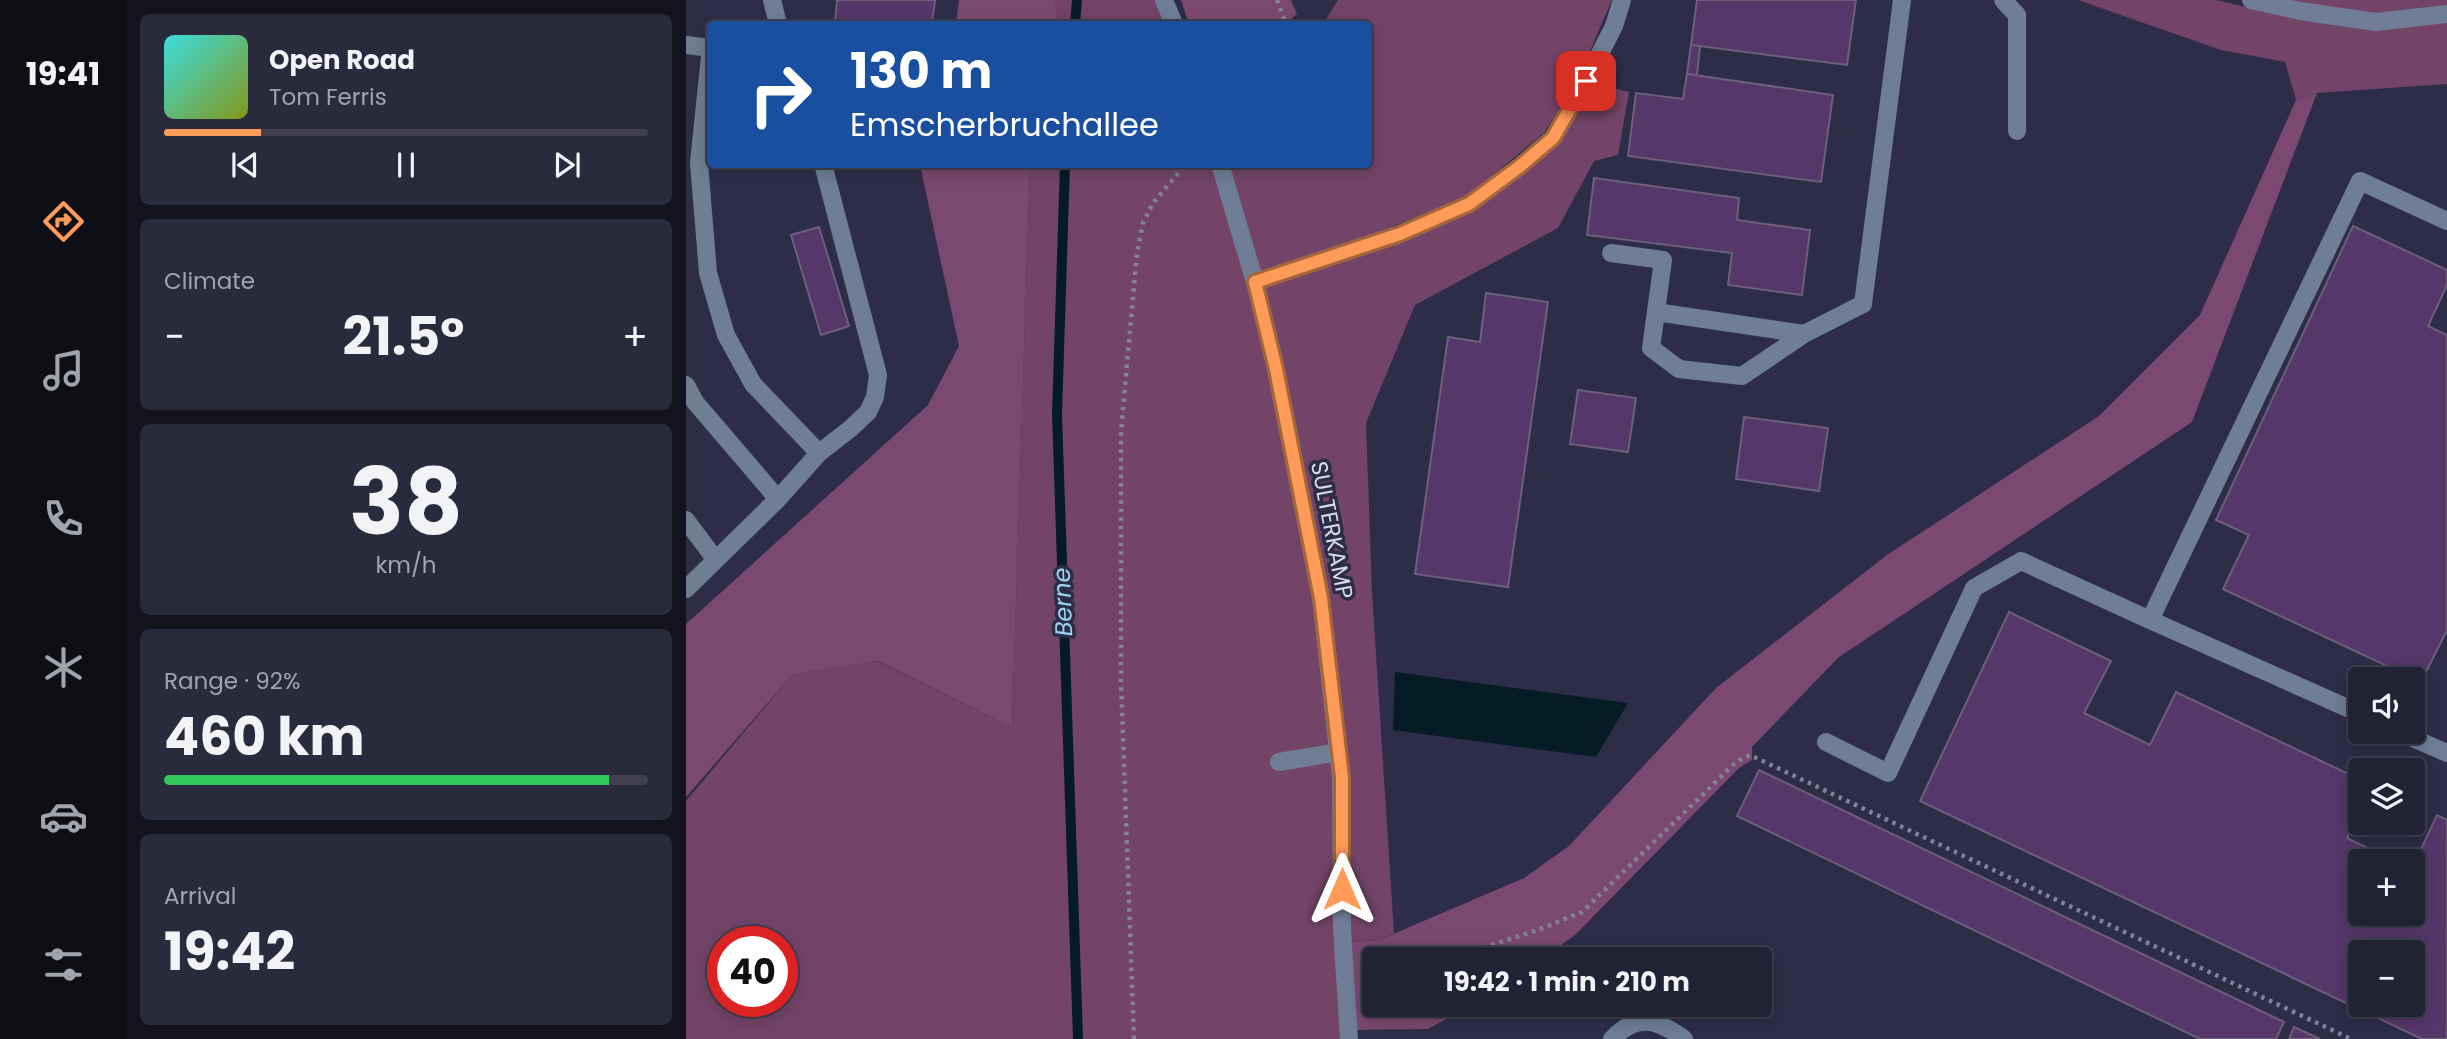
<!DOCTYPE html>
<html lang="en">
<head>
<meta charset="utf-8">
<style>
	:root { --surface:#222235; --page:#2a2a3d; --text:#f1f3f6; --muted:#a2a4ad; --line:#3f3f50; --accent:#fe9b58 }
	body { margin:0; font-family:Poppins,sans-serif; background:var(--page); color:var(--text); height:100vh; display:flex; flex-direction:column; font-size:26px; white-space:nowrap }
	* { box-sizing:border-box; margin:0 }
	p { font-size:23px; color:var(--muted) }
	.icon { flex:none; width:38px; height:38px; fill:none; stroke:currentColor; stroke-width:2; stroke-linecap:round; stroke-linejoin:round }
	.map { position:relative; flex:1; overflow:hidden }
	.panel { display:flex; flex-direction:column; gap:14px; padding:14px; background:#13131d; width:560px }
	.panel>* { flex:none }
	.hud { position:absolute; left:21px; top:21px; width:665px; height:147px; border-radius:7px; box-shadow:0 4px 18px #0003,0 0 0 2px var(--line); background:#1a4fa0; color:#fff; overflow:hidden }
	.controls { position:absolute; left:1662px; top:667px; display:grid; gap:14px }
	.controls a { display:grid; place-items:center; width:77px; height:77px; border-radius:7px; background:var(--surface); box-shadow:0 4px 18px #0003,0 0 0 2px var(--line); font-size:35px }
	.speed { position:absolute; left:21px; top:926px; display:flex; gap:14px; font-size:35px; font-weight:700; text-align:center }
	.speed>* { display:grid; place-content:center; width:91px; height:91px; border-radius:50%; background:var(--surface); box-shadow:0 4px 18px #0003,0 0 0 2px var(--line); line-height:1 }
	.speed .limit { border:10px solid #d22; background:#fff; color:#111 }
	.pin { position:absolute; display:grid; place-items:center; width:60px; height:60px; color:#fff; margin:-30px; border-radius:14px; box-shadow:0 4px 10px #0006 }
	.me { position:absolute; width:77px; margin:-38px; rotate:0deg; stroke-linejoin:round; filter:drop-shadow(0 0 5px #0008) }
	.turn { display:flex; align-items:center; gap:24px; height:147px; padding:0 28px; font-size:32px }
	.turn .icon { width:91px; height:91px; stroke-width:2.5 }
	.turn b { display:block; font-size:49px; line-height:60px }
	.big { font-size:52px; font-weight:700; line-height:1.1 }
	.panel .widget { flex:1; display:flex; flex-direction:column; justify-content:center; gap:10px; min-width:0; padding:0 24px; border-radius:10px; background:var(--page) }
	.panel .dial { align-items:center; gap:0 }
	.dial b { font-size:91px; line-height:1 }
	.song { display:flex; align-items:center; gap:21px }
	.cover { width:84px; height:84px; border-radius:10px; background:linear-gradient(135deg,hsl(180 70% 55%),hsl(70 70% 35%)) }
	.played { height:7px; border-radius:4px; background:linear-gradient(90deg,var(--accent) 20%,var(--line) 20%) }
	.keys { display:flex; justify-content:space-around; direction:ltr }
	.heat { display:flex; justify-content:space-between; align-items:center; font-size:38px; direction:ltr }
	.charge { height:10px; border-radius:5px; background:linear-gradient(90deg,#34c759 92%,var(--line) 0) }
	.trip { position:absolute; left:676px; top:947px; width:410px; height:70px; border-radius:7px; background:var(--surface); box-shadow:0 4px 18px #0003,0 0 0 2px var(--line); font-weight:700; line-height:70px; text-align:center }
	main { display:flex; flex:1; min-height:0 }
	.tab-bar { display:flex; flex-direction:column; width:126px; justify-content:space-around; align-items:center; background:#0e0e15; color:var(--muted) }
	.tab-bar .icon { width:49px; height:49px }
	.tab-bar .current { color:var(--accent) }
	.tab-bar b { font-size:32px; color:var(--text) }
	.map>svg:first-child { display:block }
	.green { fill:#734468; fill-rule:evenodd }
	.forest { fill:#7b486f }
	.water { fill:#051b26 }
	.lines { fill:none; stroke-linecap:round; stroke-linejoin:round }
	.stream { stroke:#051b26; stroke-width:10 }
	.building { fill:#55376a; stroke:#6e5f7a; stroke-width:2; fill-rule:evenodd }
	.path { stroke:#828398; stroke-width:4.5; stroke-dasharray:3.5 5; stroke-linecap:butt }
	.minor { stroke:#6f7e95; stroke-width:18 }
	.route-casing { stroke:#a56539; stroke-width:18 }
	.route { stroke:#fe9b58; stroke-width:12 }
	.labels { text-anchor:middle; stroke-width:7; stroke-linejoin:round; paint-order:stroke }
	.street-label { font-size:23px; fill:#d9daeb; stroke:#2d2d47 }
	.water-label { font-size:24px; font-style:italic; fill:#9dd4f3; stroke:#2d2d47 }
</style>
</head>
<body>
<main>
<nav class="tab-bar">
<b>19:41</b>
<svg class="icon current" aria-label="directions" viewBox="0 0 24 24"><path d="M12 3l9 9-9 9-9-9zM9 14v-3h6M13 9l2 2-2 2"/></svg>
<svg class="icon" aria-label="music" viewBox="0 0 24 24"><path d="M9 18V5l10-2v13"/><circle cx="6" cy="18" r="3"/><circle cx="16" cy="16" r="3"/></svg>
<svg class="icon" aria-label="phone" viewBox="0 0 24 24"><path d="M5 4h4l2 5-3 2q2 4 5 5l2-3 5 2v4C11 20 4 13 5 4z"/></svg>
<svg class="icon" aria-label="climate" viewBox="0 0 24 24"><path d="M12 3v18M4 7l16 10M4 17L20 7"/></svg>
<svg class="icon" aria-label="car" viewBox="0 0 24 24"><path d="M5 17H2v-5l4-1 3-4h7l3 4 3 1v5h-3M9 17h6M6 11h13"/><circle cx="7" cy="17" r="2"/><circle cx="17" cy="17" r="2"/></svg>
<svg class="icon" aria-label="filters" viewBox="0 0 24 24"><path d="M4 7h16M4 17h16"/><circle cx="9" cy="7" r="2"/><circle cx="15" cy="17" r="2"/></svg>
</nav>
<section class="panel">
<div class="widget">
<div class="song"><i class="cover"></i><div><b>Open Road</b><p>Tom Ferris</p></div></div>
<div class="played"></div>
<div class="keys"><svg class="icon" aria-label="previous" viewBox="0 0 24 24"><path d="M18 5L8 12l10 7zM5 5v14"/></svg><svg class="icon" aria-label="pause" viewBox="0 0 24 24"><path d="M8 5v14M16 5v14"/></svg><svg class="icon" aria-label="next" viewBox="0 0 24 24"><path d="M6 5l10 7-10 7zM19 5v14"/></svg></div>
</div>
<div class="widget"><p>Climate</p>
<div class="heat"><a>−</a><b class="big">21.5°</b><a>+</a></div>
</div>
<div class="widget dial"><b>38</b><p>km/h</p></div>
<div class="widget"><p>Range · 92%</p><b class="big">460 km</b><div class="charge"></div></div>
<div class="widget"><p>Arrival</p><b class="big">19:42</b></div>
</section>
<div class="map">
<svg width="1761" height="1039" viewBox="0 0 1761 1039">
	<rect width="100%" height="100%" fill="#2d2d47"/>
	<path class="green" d="M 368,0 L 474,0 L 484,24 L 373,24 Z
		M 652,0 L 926,0 L 891,81 L 858,133 L 777,199 L 659,245 L 574,274 L 539,165 L 682,164 L 682,24 L 637,24 Z
		M 1392,0 L 1530,0 L 1611,19 L 1598,0 L 1761,0 L 1761,84 L 1631,93 L 1610,100 L 1599,62 L 1535,50 Z
		M 906,83 L 943,92 L 932,155 L 908,161 L 872,228 L 729,305 L 680,423 L 686,592 L 708,933 L 693,940 L 660,942 L 659,780 L 575,286 L 667,255 L 835,171 Z
		M 344,165 L 529,165 L 566,282 L 632,598 L 649,755 L 661,1039 L 0,1039 L 0,801 L 106,675 L 191,661 L 326,728 ZM 37,942 L 96,942 L 96,1001 L 37,1001 Z"/>
	<path class="forest" d="M 273,0 L 368,0 L 373,24 L 270,24 Z
		M 495,0 L 605,0 L 611,14 L 599,24 L 503,24 Z
		M 1631,93 L 1506,422 L 1153,657 L 1066,747 L 1066,760 L 1053,768 L 890,934 L 857,959 L 688,959 L 688,1004 L 786,1005 L 742,1029 L 665,1030 L 660,942 L 693,940 L 838,878 L 883,846 L 1030,688 L 1201,555 L 1413,416 L 1514,315 L 1610,100 Z
		M 234,165 L 344,165 L 326,728 L 192,661 L 106,675 L 0,797 L 0,624 L 242,405 L 273,346 Z"/>
	<path class="water" d="M 709,672 L 942,703 L 910,757 L 707,730 Z"/>
	<g class="lines">
		<path class="stream" d="M 389,24 L 391,0
			M 379,164 L 371,414 L 392,1039"/>
	</g>
	<path class="building" d="M 151,0 L 249,0 L 246,24 L 149,24 Z
		M 1011,0 L 1170,0 L 1161,65 L 1005,45 Z
		M 1005,45 L 1014,46 L 1011,75 L 1001,74 Z
		M 1001,74 L 1147,95 L 1135,182 L 942,156 L 950,93 L 997,99 Z
		M 908,178 L 1053,198 L 1051,220 L 1124,230 L 1116,295 L 1042,285 L 1046,253 L 901,235 Z
		M 1667,226 L 1761,270 L 1761,285 L 1742,326 L 1761,335 L 1761,630 L 1735,682 L 1537,589 L 1563,535 L 1530,520 Z
		M 133,227 L 163,326 L 135,335 L 105,235 Z
		M 800,293 L 862,302 L 822,587 L 729,574 L 762,337 L 794,342 Z
		M 892,390 L 950,398 L 942,452 L 884,444 Z
		M 1058,417 L 1142,428 L 1133,491 L 1050,479 Z
		M 1323,612 L 1425,661 L 1398,713 L 1464,745 L 1490,692 L 1675,780 L 1675,807 L 1661,838 L 1708,861 L 1675,861 L 1675,914 L 1727,914 L 1727,866 L 1751,815 L 1761,820 L 1761,1039 L 1736,1039 L 1234,801 ZM 1675,952 L 1727,952 L 1727,1004 L 1675,1004 Z
		M 1073,770 L 1598,1022 L 1590,1039 L 1514,1039 L 1051,816 Z
		M 1608,1027 L 1634,1039 L 1603,1039 Z"/>
	<g class="lines">
		<path class="path" d="M 591,0 L 600,24
			M 748,959 L 768,957 L 852,930 L 896,912 L 1050,762 L 1064,755 L 1665,1039
			M 448,1039 L 435,680 L 435,431 L 451,253 L 457,223 L 467,203 L 500,164"/>
		<path class="minor" d="M 86,0 L 92,24
			M 478,0 L 488,24
			M 1317,0 L 1331,15 L 1331,131
			M 1565,0 L 1614,11 L 1690,22 L 1761,14
			M 0,45 L 24,48
			M 24,56 L 13,163 L 22,273 L 40,335 L 67,384 L 133,453
			M 534,164 L 569,282 L 590,369 L 635,598 L 655,777 L 656,928 L 663,1039
			M 925,253 L 977,260 L 965,348 L 993,369 L 1056,376 L 1118,334 L 1177,304 L 1216,0
			M 569,282 L 714,234 L 783,204 L 833,167 L 867,138 L 900,81 L 928,26 L 936,0
			M 970,312 L 1118,334
			M 0,385 L 9,402 L 92,499
			M 0,520 L 29,559
			M 0,589 L 92,499 L 133,453 L 164,429 L 182,412 L 189,397 L 192,375 L 137,164
			M 1675,714 L 1464,620 L 1674,181 L 1761,221
			M 1713,732 L 1761,753
			M 1140,742 L 1202,773 L 1288,588 L 1335,561 L 1464,620
			M 593,762 L 653,752
			M 926,1039 C 952,1012 972,1020 998,1039"/>
	</g>
	<g class="lines">
		<g class="route-casing">
			<path id="route" d="M 656,889 L 656,777 L 635,598 L 590,369 L 569,282 L 714,234 L 783,204 L 833,167 L 867,138 L 900,81"/>
		</g>
		<use href="#route" class="route"/>
	</g>
	<g class="labels">
		<g class="street-label">
			<text transform="translate(646 530) rotate(79)" y="8">SULTERKAMP</text>
		</g>
		<g class="water-label">
			<text transform="translate(377 602) rotate(-92)" y="8">Berne</text>
		</g>
	</g>
</svg>
<div class="controls">
<a><svg class="icon" aria-label="sound" viewBox="0 0 24 24"><path d="M4 9h4l5-4v14l-5-4H4zM17 9q2 3 0 6"/></svg></a>
<a><svg class="icon" aria-label="layers" viewBox="0 0 24 24"><path d="M12 4l9 5-9 5-9-5zM3 14l9 5 9-5"/></svg></a>
<a>+</a>
<a>−</a>
</div>
<div class="speed"><div class="limit">40</div></div>
<div class="pin" style="left:900px;top:81px;background:#d93025"><svg class="icon" aria-label="arrive" viewBox="0 0 24 24"><path d="M6 21V4h12l-3 4 3 4H6"/></svg></div>
<svg class="me" style="left:656px;top:889px" viewBox="-20 -20 40 40"><path d="M0-17L14 15 0 8-14 15z" fill="#fe9b58" stroke="#fff" stroke-width="4"/></svg>
<div class="trip">19:42 · 1 min · 210 m</div>
<div class="hud">
<div class="turn"><svg class="icon" aria-label="right" viewBox="0 0 24 24"><path d="M7 20v-9h11M14 6l5 5-5 5"/></svg><div><b>130 m</b>Emscherbruchallee</div></div>
</div>
</div>
</main>
</body>
</html>
